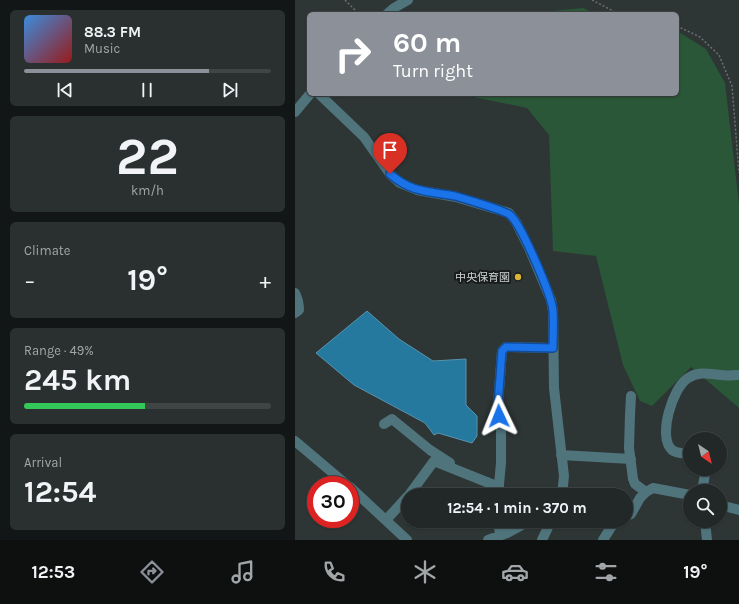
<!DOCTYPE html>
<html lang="en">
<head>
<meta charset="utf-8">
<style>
	:root { --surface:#222828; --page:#2a3030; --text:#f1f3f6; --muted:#a2a6a8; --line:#3f4445; --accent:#8c9099 }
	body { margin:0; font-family:Karla,"Noto Sans JP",sans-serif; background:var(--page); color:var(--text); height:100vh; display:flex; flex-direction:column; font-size:15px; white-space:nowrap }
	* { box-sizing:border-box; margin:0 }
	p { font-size:13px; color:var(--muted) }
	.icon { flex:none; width:22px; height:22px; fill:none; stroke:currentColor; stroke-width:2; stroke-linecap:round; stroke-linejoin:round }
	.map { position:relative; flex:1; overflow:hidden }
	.details { display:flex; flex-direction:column; gap:10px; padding:10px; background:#131616; width:295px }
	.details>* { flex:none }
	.top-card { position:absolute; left:12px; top:12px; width:372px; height:84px; border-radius:6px; box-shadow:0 1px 3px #0004,0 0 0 1px var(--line); background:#8c9099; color:#fff; overflow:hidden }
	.needle { width:26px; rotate:145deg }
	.tools { position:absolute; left:388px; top:432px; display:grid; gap:8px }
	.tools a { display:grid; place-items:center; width:44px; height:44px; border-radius:50%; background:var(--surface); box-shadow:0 1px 3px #0004,0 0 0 1px var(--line); font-size:20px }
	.speed { position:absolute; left:12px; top:476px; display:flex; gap:8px; font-size:20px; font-weight:700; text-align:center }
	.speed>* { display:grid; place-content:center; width:52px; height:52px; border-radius:50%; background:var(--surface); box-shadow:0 1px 3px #0004,0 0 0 1px var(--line); line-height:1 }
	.speed .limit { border:6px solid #d22; background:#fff; color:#111 }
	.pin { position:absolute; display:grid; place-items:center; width:34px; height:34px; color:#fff; margin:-41px -17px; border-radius:50% 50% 50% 0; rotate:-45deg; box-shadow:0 0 4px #0007 }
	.pin .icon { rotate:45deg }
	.me { position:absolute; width:44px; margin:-22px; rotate:358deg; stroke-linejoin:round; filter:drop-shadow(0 0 3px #0008) }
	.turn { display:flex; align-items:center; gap:14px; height:84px; padding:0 20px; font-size:18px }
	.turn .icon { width:52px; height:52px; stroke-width:2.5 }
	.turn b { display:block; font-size:28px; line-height:34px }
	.big { font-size:30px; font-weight:700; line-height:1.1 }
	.details .tile { flex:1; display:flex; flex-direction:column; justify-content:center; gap:6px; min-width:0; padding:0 14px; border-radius:6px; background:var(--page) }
	.details .dial { align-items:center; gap:0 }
	.dial b { font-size:52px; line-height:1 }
	.song { display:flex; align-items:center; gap:12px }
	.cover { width:48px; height:48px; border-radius:6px; background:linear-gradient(135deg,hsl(210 70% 55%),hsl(0 70% 35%)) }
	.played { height:4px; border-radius:2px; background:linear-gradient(90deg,var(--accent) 75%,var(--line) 75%) }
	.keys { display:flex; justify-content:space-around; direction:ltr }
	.heat { display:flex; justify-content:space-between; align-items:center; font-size:22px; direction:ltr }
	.charge { height:6px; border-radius:3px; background:linear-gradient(90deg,#34c759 49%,var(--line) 0) }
	.trip { position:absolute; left:106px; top:488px; width:232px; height:40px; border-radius:20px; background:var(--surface); box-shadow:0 1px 3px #0004,0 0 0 1px var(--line); font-weight:700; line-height:40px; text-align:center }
	.menu { display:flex; height:64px; justify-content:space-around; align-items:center; background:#0e1010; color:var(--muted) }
	.menu .icon { width:28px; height:28px }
	.menu .active { color:var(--accent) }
	.menu b { font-size:18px; color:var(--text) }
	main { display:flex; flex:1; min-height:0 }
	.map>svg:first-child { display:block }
	.green { fill:#295737 }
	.water { fill:#25789e; stroke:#5893ae }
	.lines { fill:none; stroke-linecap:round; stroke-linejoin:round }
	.path { stroke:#6a7070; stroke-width:1.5; stroke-dasharray:2 2; stroke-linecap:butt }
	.minor { stroke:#4f747c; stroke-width:10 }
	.route-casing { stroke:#114b97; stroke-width:10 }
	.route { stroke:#1a73e8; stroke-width:7 }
	.poi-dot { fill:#d8b434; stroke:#191c1c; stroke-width:1.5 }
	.labels { text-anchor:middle; stroke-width:4; stroke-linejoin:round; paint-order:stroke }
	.poi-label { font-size:11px; fill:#ced2d2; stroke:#191c1c; text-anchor:end }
</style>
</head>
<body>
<main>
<section class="details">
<div class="tile">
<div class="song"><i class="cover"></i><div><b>88.3 FM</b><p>Music</p></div></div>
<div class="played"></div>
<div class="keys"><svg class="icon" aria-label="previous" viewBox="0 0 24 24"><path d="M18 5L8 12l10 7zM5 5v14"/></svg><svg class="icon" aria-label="pause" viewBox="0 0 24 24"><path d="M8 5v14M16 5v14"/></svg><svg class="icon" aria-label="next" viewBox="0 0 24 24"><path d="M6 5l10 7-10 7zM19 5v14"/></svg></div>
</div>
<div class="tile dial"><b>22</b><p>km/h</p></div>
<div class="tile"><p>Climate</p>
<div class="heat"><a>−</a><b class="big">19°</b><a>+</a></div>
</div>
<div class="tile"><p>Range · 49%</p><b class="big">245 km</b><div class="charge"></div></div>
<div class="tile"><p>Arrival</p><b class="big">12:54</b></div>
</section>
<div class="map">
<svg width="444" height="540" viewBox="0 0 444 540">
	<rect width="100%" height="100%" fill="#2e3535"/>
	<path class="green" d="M 288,8 L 302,14 L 243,14 L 246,12 Z
		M 382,31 L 411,49 L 430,83 L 444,204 L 444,408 L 396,367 L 357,406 L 345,401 L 328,365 L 301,256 L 258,251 L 254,135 L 232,108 L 164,94 L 382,94 Z"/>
	<path class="water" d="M 72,311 L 104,339 L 138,361 L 171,359 L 171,405 L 182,416 L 182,436 L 177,443 L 143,433 L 139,435 L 130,423 L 59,385 L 21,353 Z"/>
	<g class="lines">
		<path class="path" d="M 50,0 L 64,14
			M 297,0 L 324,14
			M 382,26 L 405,37 L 424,55 L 437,86 L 444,173"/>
		<path class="minor" d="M 92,14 L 99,8 L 113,0
			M 24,94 L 69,137 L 95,174 L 105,183 L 122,190 L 161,197 L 214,213 L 221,222 L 234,248 L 256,300 L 258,311 L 259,388 L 269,476 L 267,495
			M 0,112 L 15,94
			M 0,293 C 3,299 4,304 4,310 L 0,313
			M 336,396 L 335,415 L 334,448 L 338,479 L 340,484 L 351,492
			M 89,424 L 97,419 L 135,450 L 155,463
			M 0,441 L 52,485
			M 395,454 C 389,453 382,454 377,450 C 362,437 378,387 393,378 C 404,371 414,374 426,375 C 432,376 438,375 444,375
			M 266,455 L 336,459
			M 55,487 L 112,540
			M 407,491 L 411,469
			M 114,495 L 139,461 L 204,487
			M 203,495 L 206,463 L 206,428 L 203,404 L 207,351 L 211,347 L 258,348
			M 425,505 L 444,510
			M 331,516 L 336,514 L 345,498 L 351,492 L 358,488 L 395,495
			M 91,520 L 113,496
			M 203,521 L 205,534
			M 410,521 L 412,540
			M 193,540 L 212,533 L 234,521
			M 247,540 L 256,521
			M 308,540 L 320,521"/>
	</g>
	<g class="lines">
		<g class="route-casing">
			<path id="route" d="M 95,174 C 117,193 133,191 160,196 C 167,198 211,211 215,215 C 226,224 257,296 258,311 C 259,323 258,336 258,348 L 211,347 L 207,351 L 203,404 L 204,416"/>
		</g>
		<use href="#route" class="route"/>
	</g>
	<circle class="poi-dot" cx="223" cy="277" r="4"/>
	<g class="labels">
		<g class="poi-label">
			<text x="215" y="281">中央保育園</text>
		</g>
	</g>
</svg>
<div class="tools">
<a><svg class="needle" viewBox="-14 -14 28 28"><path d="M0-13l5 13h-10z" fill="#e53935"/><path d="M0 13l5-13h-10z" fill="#a2a6a8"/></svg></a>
<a><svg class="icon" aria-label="search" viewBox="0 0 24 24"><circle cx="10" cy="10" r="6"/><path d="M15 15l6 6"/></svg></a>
</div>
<div class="speed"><div class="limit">30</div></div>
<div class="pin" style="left:95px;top:174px;background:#d93025"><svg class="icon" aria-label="arrive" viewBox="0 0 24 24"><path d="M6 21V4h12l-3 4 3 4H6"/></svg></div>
<svg class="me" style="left:204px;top:416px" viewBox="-20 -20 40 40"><path d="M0-17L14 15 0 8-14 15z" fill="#1a73e8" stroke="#fff" stroke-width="4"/></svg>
<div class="trip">12:54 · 1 min · 370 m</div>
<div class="top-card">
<div class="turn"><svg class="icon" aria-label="right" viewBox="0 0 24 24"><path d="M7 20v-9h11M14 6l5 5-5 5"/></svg><div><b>60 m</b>Turn right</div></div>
</div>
</div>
</main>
<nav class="menu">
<b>12:53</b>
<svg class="icon active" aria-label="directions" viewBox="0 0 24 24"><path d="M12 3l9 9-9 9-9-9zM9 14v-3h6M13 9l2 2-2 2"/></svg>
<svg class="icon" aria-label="music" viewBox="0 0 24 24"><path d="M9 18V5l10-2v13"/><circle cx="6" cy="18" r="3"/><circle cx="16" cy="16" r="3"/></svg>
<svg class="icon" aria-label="phone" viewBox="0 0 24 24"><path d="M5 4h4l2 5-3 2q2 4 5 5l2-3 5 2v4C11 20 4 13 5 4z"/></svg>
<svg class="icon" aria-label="climate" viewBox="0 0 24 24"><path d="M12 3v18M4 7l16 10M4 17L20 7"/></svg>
<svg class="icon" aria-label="car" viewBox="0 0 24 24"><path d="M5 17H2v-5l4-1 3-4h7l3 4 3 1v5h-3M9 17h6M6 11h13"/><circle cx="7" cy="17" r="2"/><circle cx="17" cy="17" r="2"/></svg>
<svg class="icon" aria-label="filters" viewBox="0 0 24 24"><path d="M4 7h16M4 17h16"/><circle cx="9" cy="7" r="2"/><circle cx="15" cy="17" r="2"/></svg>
<b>19°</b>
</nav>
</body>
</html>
